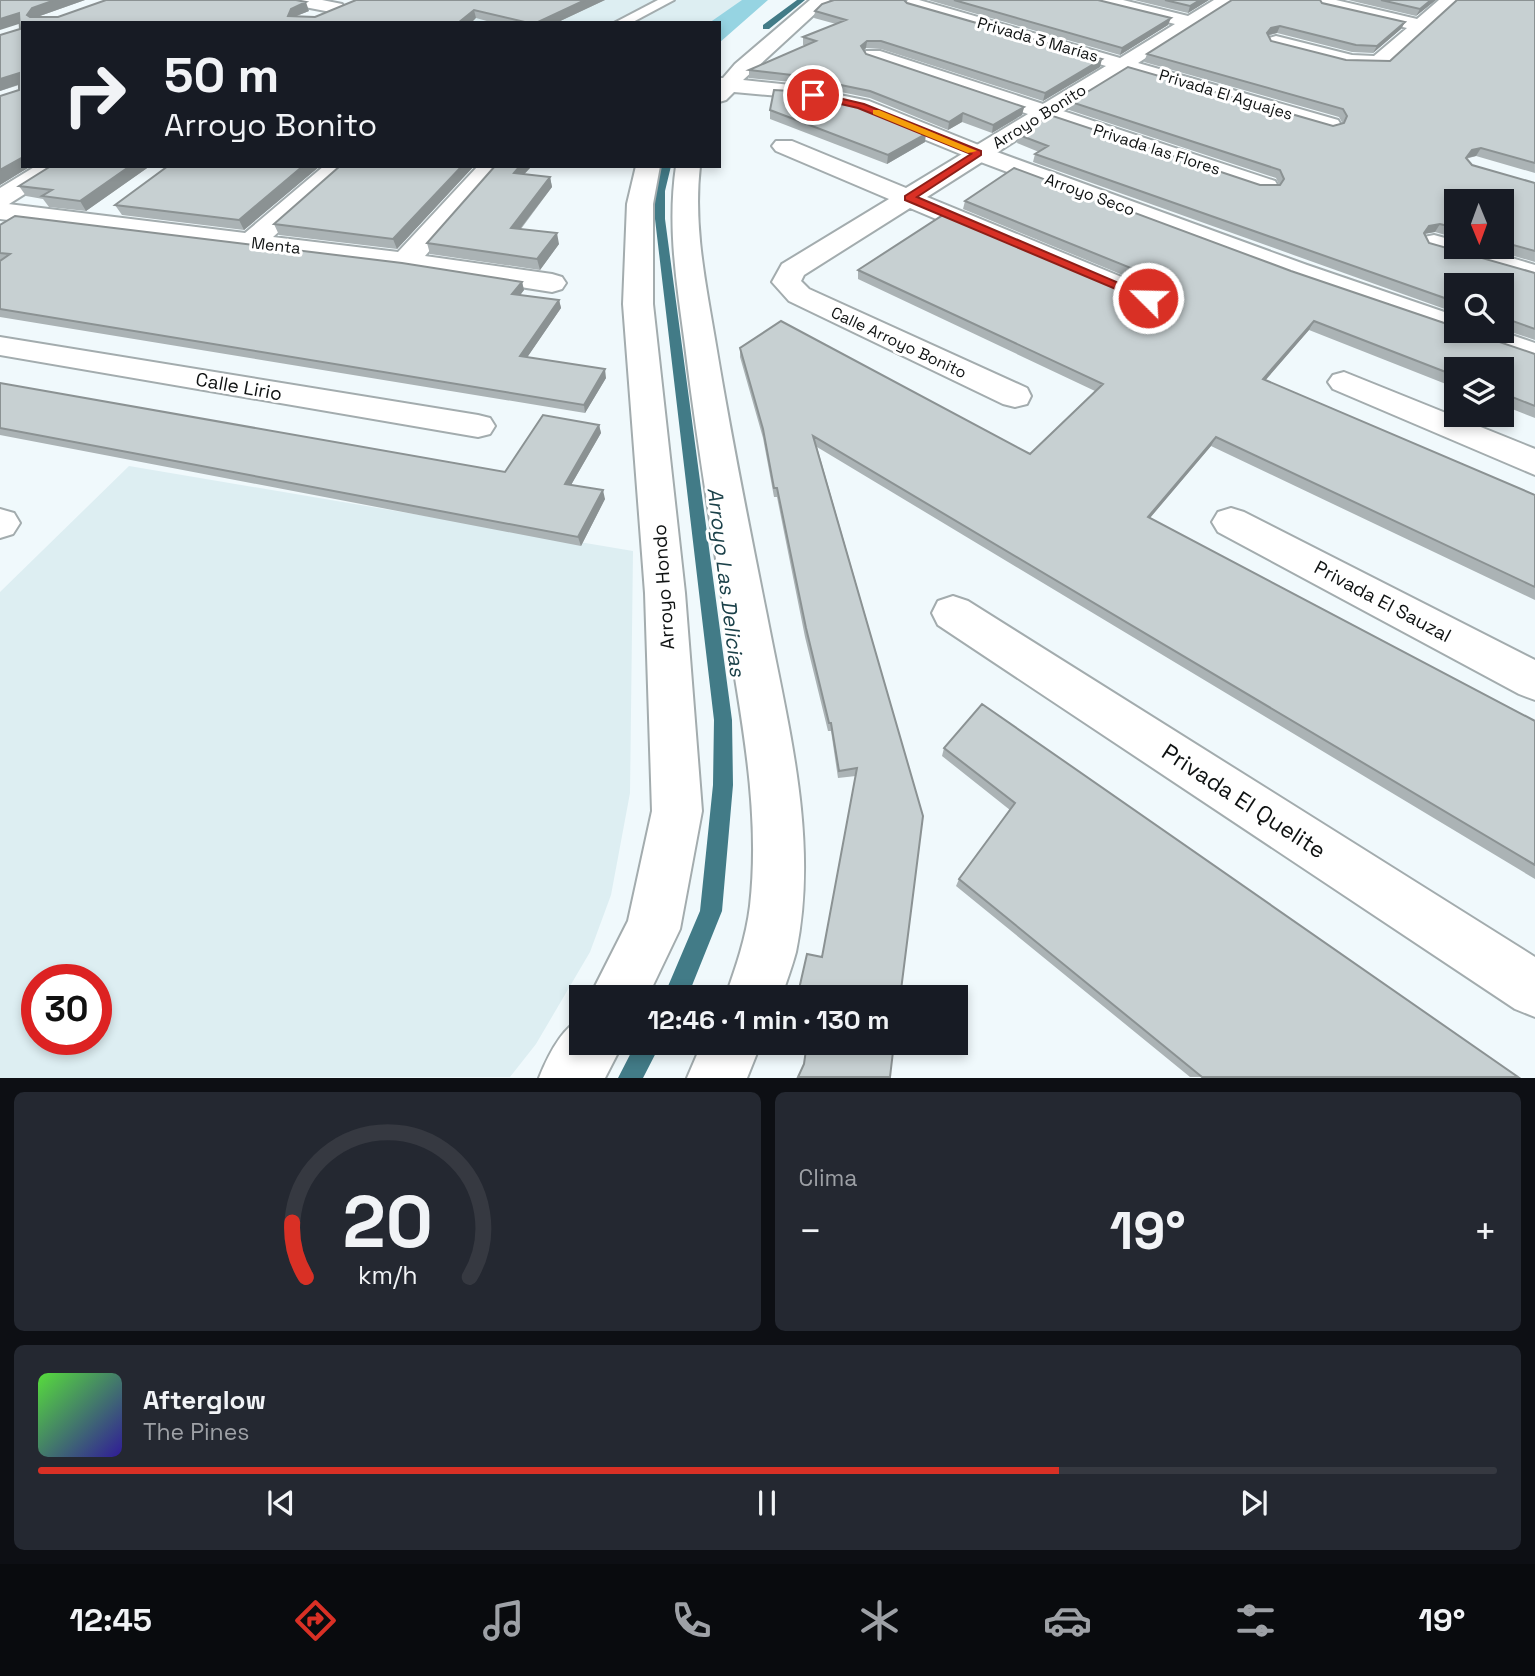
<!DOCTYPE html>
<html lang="es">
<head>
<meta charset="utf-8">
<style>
	:root { --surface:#171b24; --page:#242831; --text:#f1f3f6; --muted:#9ea1a6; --line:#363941; --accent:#d93025 }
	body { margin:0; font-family:"Space Grotesk",sans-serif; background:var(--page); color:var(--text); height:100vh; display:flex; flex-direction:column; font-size:26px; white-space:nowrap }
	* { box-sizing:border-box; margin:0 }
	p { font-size:23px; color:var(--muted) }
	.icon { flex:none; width:38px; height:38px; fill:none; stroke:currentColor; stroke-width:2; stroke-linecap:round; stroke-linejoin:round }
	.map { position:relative; height:1078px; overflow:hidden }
	.drawer { display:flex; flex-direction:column; gap:14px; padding:14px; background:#0d0f14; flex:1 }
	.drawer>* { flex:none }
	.guide { position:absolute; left:21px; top:21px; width:700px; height:147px; border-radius:0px; box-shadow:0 4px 10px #0003; background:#171b24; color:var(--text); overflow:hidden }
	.needle { width:46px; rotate:179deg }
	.controls { position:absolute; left:1444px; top:189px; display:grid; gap:14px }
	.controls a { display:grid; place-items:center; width:70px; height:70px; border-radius:0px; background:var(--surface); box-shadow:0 4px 10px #0003; font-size:35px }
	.speed { position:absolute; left:21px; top:964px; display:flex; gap:14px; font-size:35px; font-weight:700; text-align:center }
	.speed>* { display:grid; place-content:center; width:91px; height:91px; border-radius:50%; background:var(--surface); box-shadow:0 4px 10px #0003; line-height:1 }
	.speed .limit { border:10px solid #d22; background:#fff; color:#111 }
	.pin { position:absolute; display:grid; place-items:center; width:60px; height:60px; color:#fff; margin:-30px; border:4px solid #fff; border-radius:50%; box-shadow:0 2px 7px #0007 }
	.me { position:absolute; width:77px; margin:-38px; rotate:293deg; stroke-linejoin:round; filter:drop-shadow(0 0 5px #0008) }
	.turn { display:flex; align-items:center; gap:24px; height:147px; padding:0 28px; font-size:32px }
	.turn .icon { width:91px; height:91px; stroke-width:2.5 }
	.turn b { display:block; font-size:49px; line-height:60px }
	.big { font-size:52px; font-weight:700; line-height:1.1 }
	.drawer .widget { flex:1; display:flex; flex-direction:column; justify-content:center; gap:10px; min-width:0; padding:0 24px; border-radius:10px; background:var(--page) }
	.drawer .dial { align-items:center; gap:0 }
	.dial svg { height:182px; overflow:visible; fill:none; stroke:var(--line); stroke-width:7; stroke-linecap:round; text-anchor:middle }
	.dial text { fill:var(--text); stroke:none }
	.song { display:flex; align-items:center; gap:21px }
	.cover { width:84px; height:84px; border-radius:10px; background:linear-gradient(135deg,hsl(110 70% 55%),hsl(250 70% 35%)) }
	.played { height:7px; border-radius:4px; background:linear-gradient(90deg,var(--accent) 70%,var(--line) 70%) }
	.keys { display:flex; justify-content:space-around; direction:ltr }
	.heat { display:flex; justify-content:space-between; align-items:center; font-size:38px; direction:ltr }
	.drawer .tiles { flex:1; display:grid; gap:14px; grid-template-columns:1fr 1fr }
	.widget:last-child { grid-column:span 2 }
	.trip { position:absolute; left:569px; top:985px; width:399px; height:70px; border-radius:0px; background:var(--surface); box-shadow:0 4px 10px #0003; font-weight:700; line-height:70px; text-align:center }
	.tabs { display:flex; height:112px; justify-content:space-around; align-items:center; background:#090b0e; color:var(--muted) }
	.tabs .icon { width:49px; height:49px }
	.tabs .active { color:var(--accent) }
	.tabs b { font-size:32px; color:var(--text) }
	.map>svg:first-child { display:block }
	.built { fill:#ddeef2; fill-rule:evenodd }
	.green { fill:#96d4e2 }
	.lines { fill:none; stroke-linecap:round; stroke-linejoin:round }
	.stream { fill:#427b87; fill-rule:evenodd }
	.service-casing { stroke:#a3acae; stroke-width:4 }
	.minor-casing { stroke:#a3acae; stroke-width:4 }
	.tertiary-casing { stroke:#a3acae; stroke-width:4 }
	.service { fill:#fff; fill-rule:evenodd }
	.minor { fill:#fff; fill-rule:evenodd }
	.tertiary { fill:#fff; fill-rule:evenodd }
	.wall { fill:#abb3b5 }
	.shaded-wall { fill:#8b9293 }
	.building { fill:#c7d0d2; stroke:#8b9293; stroke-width:2 }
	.route { fill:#d93025; stroke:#8d1f18; stroke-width:2 }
	.slow { fill:#f59e0b }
	.labels { text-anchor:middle; stroke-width:6; stroke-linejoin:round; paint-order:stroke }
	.far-street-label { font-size:16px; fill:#0f1212; stroke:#fff }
	.street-label { font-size:19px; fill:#0f1212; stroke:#fff }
	.water-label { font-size:21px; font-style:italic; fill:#1b4149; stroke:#fff }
	.near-street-label { font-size:23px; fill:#0f1212; stroke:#fff }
</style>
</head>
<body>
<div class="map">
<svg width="1535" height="1078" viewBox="0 0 1535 1078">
	<rect width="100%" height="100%" fill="#f0f9fc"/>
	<path class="built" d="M 382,0 L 765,0 L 719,23 L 332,23 Z
		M 129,466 L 633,551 L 630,793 L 611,895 L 590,952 L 536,1044 L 510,1077 L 0,1078 L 0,592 ZM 37,980 L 96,980 L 96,1040 L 37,1040 Z"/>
	<path class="green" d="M 742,0 L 768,0 L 719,43 L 719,23 L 709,23 Z"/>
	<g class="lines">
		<path class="stream" d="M 797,0 L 805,0 L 769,29 L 763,29 L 763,25 Z
			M 661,166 L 671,166 L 665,191 L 665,219 L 732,720 L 733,785 L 722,911 L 687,998 L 663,998 L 700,911 L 713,785 L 714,720 L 655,219 L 655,191 Z
			M 636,1043 L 661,1043 L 643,1078 L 618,1078 Z"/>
		<g class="service-casing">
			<path id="service" d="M 658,0 L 674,0 L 631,23 L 614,23 Z"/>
		</g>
		<g class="minor-casing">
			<path id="minor" d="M 286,0 L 322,0 L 342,4 L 345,8 L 336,13 L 289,4 Z
				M 908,0 L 919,0 L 1120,58 L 1175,24 L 1095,4 L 1092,0 L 1123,0 L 1188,16 L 1214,0 L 1235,0 L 1138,63 L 1338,120 L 1341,125 L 1338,130 L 1330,132 L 1125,72 L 1063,111 L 1275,181 L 1278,186 L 1275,191 L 1266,193 L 1257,191 L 1048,120 L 927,197 L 1158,292 L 1163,298 L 1158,304 L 1148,307 L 1138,304 L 910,208 L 804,275 L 801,281 L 809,289 L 1027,388 L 1031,396 L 1027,404 L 1015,407 L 1003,404 L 789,301 L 772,282 L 782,264 L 889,199 L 776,151 L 772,146 L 776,141 L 792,141 L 906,188 L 1028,114 L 866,59 L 863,55 L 866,51 L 880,51 L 1043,104 L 1106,66 L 907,8 L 904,4 Z
				M 1319,0 L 1336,0 L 1417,19 L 1439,0 L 1458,0 L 1386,66 C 1353,74 1302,54 1269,46 L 1266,42 L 1269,38 L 1276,36 L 1352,55 L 1374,56 L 1407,28 L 1320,7 L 1317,3 Z
				M 324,166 L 351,166 L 273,237 L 398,252 L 478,166 L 503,166 L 425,256 L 552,274 L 562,277 L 566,283 L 562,289 L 552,292 L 405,269 L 0,219 L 0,203 L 245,233 Z
				M 1434,235 L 1456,241 L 1456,247 L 1475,247 L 1535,265 L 1535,282 L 1424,249 L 1421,243 L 1424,237 Z
				M 0,337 L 478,415 L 490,418 L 495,426 L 490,434 L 478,437 L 0,355 Z
				M 1344,372 L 1535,449 L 1535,475 L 1333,389 L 1328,382 L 1333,375 Z
				M 1231,508 L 1244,512 L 1535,660 L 1535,700 L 1519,694 L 1218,532 L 1212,522 L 1218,512 Z
				M 0,509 L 14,513 L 20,523 L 13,534 L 0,538 Z
				M 953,596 L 968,601 L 1535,957 L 1535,1017 L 1515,1009 L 938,625 L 932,613 L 938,601 Z"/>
		</g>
		<g class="tertiary-casing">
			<path id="tertiary" d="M 810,0 L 830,0 L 743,80 L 791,85 L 869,101 L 986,148 L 1307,265 L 1456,316 L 1456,331 L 1500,331 L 1535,343 L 1535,363 L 1287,277 L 970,158 L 855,111 L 791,97 L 734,92 L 726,100 L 719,102 L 719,78 L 723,78 L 735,64 Z
				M 36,166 L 65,166 L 61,171 L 9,204 L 0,207 L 0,188 Z
				M 636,166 L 660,166 L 653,204 L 653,304 L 685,593 L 702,811 L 680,929 L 647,998 L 589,998 L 628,921 L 652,811 L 645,593 L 623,304 L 627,204 Z
				M 676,166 L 700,166 C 693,227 706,285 716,345 C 731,436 749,526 767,616 C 788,726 819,840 796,952 C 792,967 786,983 781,998 L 725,998 C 736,967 746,938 750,906 C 761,809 740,712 725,617 C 711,526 696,436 685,345 C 677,285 667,227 676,166 Z
				M 581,1019 L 581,1043 L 623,1043 L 605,1078 L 539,1078 C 547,1058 561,1028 581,1019 Z
				M 702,1043 L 761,1043 L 747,1078 L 687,1078 Z"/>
		</g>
		<use href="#service" class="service"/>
		<use href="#minor" class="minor"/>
		<use href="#tertiary" class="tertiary"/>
	</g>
	<path class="wall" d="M 0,0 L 85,0 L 37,17 L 309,11 L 296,16 L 315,17 L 605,0 L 556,23 L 494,23 L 476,18 L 23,23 L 23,166 L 31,166 L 0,185 L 19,90 L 19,85 L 0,91 L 0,35 L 20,29 L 20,23 Z
		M 928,0 L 1098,0 L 1168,25 L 1120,55 Z
		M 1134,0 L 1209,0 L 1188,13 Z
		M 1348,0 L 1436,0 L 1416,16 Z
		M 1535,0 L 1535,173 L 1476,156 L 1466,159 L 1472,165 L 1535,183 L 1535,262 L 1483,247 L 1502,247 L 1502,201 L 1456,201 L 1456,238 L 1435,232 L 1425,234 L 1429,243 L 1535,273 L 1535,340 L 1502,329 L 1502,285 L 1456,285 L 1456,313 L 1033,162 L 1035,154 L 1039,152 L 1017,143 L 1019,135 L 1260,185 L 1279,185 L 1276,178 L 1069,110 L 1071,102 L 1333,126 L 1343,124 L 1339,117 L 1144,62 L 1147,54 L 1322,3 L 1405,22 L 1401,29 L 1373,53 L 1352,52 L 1277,33 L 1268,36 L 1271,41 L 1346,60 L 1390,61 Z
		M 907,3 L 1100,67 L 1043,101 L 881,49 L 866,48 L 864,50 L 866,54 L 1024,107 L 1022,115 L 992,133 L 962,122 L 948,130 L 870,98 L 792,82 L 749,78 L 749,70 L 806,45 L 803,45 L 803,37 L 836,24 L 814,18 L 815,11 Z
		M 770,110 L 925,142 L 887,164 L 770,119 Z
		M 51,166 L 150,166 L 86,211 L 49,207 L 43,199 L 26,196 L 19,186 Z
		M 168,166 L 320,166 L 244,230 L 122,215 L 115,205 Z
		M 474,166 L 397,249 L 279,235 L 274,224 Z
		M 525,174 L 550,177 L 552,187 L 521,229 L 559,244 L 540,270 L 430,254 L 427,243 Z
		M 965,201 L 1291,271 L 1535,354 L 1535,418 L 1502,405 L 1502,369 L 1456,369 L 1456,388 L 1309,330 L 1265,380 L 1535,495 L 1535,600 L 1211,446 L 1150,518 L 1535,721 L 1535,879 L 817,447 L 923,816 L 822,957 L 856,776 L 838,778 L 831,731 L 828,731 L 805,637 L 777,497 L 774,497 L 763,438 L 740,357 L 740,348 L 1030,454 L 1095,391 L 858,279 L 858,270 L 1140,297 L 1152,301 L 1164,296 L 1159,290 L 963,209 Z
		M 0,225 L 522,282 L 524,290 L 520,295 L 559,300 L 561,308 L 527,357 L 606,378 L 585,413 L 0,317 Z
		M 0,383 L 505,472 L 599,425 L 601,433 L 571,485 L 605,499 L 581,546 L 0,435 Z
		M 944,748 L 1518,1077 L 1190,1077 L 956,886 L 959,879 L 1010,810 L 942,756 Z"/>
	<path class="shaded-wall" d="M 55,0 L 85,0 L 37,17 L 33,23 L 27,15 L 32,8 Z
		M 585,0 L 605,0 L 556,23 L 536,23 Z
		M 1200,0 L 1209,0 L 1188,13 L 1190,6 Z
		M 1431,0 L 1436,0 L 1416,16 L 1420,9 Z
		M 306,2 L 309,11 L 294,17 L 288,16 L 291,9 Z
		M 474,10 L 476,18 L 471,23 L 458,23 Z
		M 19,13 L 25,22 L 0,30 L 0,19 Z
		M 1171,18 L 1168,25 L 1120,55 L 1122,48 Z
		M 1405,22 L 1401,29 L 1373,53 L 1377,46 Z
		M 1280,26 L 1277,33 L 1268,35 L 1267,33 L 1271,28 Z
		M 867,41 L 866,48 L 861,53 L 861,46 Z
		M 1102,59 L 1100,67 L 1043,101 L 1045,93 Z
		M 19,73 L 23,83 L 0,91 L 0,79 Z
		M 1024,107 L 1022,115 L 992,133 L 993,125 Z
		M 963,113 L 962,122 L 948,130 L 949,122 Z
		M 926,134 L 925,142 L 887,164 L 888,155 Z
		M 1481,148 L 1476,156 L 1466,158 L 1472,150 Z
		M 23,157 L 23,166 L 31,166 L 0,185 L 0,170 Z
		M 130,166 L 150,166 L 86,211 L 80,201 Z
		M 303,166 L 320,166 L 244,230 L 239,220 Z
		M 462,166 L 474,166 L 397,249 L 393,239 Z
		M 520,166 L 532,166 L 516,183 L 514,173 Z
		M 550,177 L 552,187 L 513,238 L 511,228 Z
		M 1440,224 L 1435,232 L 1423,234 L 1429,226 Z
		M 557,233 L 559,244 L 540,270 L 537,259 Z
		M 522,282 L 524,290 L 515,302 L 512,294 Z
		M 559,300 L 561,308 L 522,365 L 520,356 Z
		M 1314,321 L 1309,330 L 1258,389 L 1263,379 Z
		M 605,369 L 606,378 L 585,413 L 584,405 Z
		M 599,425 L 601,433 L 567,492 L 565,484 Z
		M 1216,437 L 1211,446 L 1143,526 L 1148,517 Z
		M 603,490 L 605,499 L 581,546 L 578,537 Z"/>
	<path class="building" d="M 0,0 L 55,0 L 32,8 L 27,15 L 30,17 L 58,17 L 106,0 L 296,0 L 306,2 L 291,9 L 288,16 L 315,17 L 356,0 L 585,0 L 536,23 L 529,23 L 474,10 L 458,23 L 23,23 L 23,157 L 0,170 L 0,96 L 19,90 L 19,73 L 0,79 L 0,35 L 20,29 L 19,13 L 0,19 Z
		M 834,0 L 904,0 L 907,3 L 1102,59 L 1045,93 L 881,41 L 867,41 L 861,46 L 866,54 L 1024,107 L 993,125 L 963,113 L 949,122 L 870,91 L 792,75 L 749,70 L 816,41 L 803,37 L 846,20 L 815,11 L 822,4 Z
		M 954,0 L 1098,0 L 1171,18 L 1122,48 Z
		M 1165,0 L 1200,0 L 1190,6 Z
		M 1232,0 L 1320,0 L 1322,3 L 1405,22 L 1377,46 L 1356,45 L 1280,26 L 1271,28 L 1267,33 L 1271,41 L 1346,60 L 1390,61 L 1457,0 L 1535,0 L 1535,163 L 1481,148 L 1472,150 L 1466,158 L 1472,165 L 1535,183 L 1535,251 L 1502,242 L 1502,201 L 1456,201 L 1456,228 L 1440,224 L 1429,226 L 1424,233 L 1429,243 L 1535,273 L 1535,329 L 1507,319 L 1502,319 L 1502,285 L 1456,285 L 1456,302 L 1035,154 L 1048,146 L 1019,135 L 1050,115 L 1260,185 L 1280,185 L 1284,179 L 1280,170 L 1071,102 L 1128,67 L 1333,126 L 1344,123 L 1347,116 L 1343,109 L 1147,54 Z
		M 1381,0 L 1431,0 L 1420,9 Z
		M 774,90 L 791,91 L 855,105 L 926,134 L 888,155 L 770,110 Z
		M 51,166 L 130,166 L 80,201 L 42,196 L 52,190 L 19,186 Z
		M 168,166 L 303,166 L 239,220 L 115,205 Z
		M 340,166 L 462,166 L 393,239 L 274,224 Z
		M 495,166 L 520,166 L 514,173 L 550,177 L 511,228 L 557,233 L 537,259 L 427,243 Z
		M 1014,168 L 1291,271 L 1456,327 L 1456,331 L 1467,331 L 1535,354 L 1535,406 L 1502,393 L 1502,369 L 1456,369 L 1456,376 L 1314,321 L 1263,379 L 1535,495 L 1535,587 L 1216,437 L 1148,517 L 1535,721 L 1535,865 L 813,436 L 923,816 L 900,998 L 797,998 L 807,954 L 822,957 L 857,768 L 839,771 L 831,723 L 829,723 L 806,628 L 777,488 L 774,488 L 763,429 L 740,348 L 781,321 L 1030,454 L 1103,384 L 858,270 L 943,215 L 1140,297 L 1152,301 L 1164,297 L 1169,289 L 1163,281 L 965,201 Z
		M 15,216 L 402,263 L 522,282 L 512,294 L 559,300 L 520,356 L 605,369 L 584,405 L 0,309 L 0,261 L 10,254 L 0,253 L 0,225 Z
		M 0,383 L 505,472 L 543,415 L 599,425 L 565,484 L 603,490 L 578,537 L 0,428 Z
		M 982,704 L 1518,1077 L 1202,1077 L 959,879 L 1015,803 L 944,748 Z
		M 807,1043 L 894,1043 L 890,1077 L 798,1077 L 804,1064 Z"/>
	<path class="route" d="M 813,92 L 864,104 L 981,151 L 981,155 L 917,197 L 1154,298 L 1144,301 L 905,200 L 905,196 L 971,154 L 858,108 L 810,97 L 809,95 Z"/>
	<path class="slow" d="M 873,110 L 879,110 L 977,151 L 968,153 L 873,114 Z"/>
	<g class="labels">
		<g class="far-street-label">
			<text transform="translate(1038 39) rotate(16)" y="6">Privada 3 Marías</text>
			<text transform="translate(1226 94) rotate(17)" y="6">Privada El Aguajes</text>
			<text transform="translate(1039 116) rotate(-32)" y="6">Arroyo Bonito</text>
			<text transform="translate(1157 149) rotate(18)" y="6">Privada las Flores</text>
			<text transform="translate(1090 194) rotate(20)" y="6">Arroyo Seco</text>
			<text transform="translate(276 245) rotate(7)" y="6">Menta</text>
			<text transform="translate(899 342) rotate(25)" y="6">Calle Arroyo Bonito</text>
		</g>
		<g class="street-label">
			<text transform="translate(239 386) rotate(10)" y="7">Calle Lirio</text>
			<text transform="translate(663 587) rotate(-94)" y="7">Arroyo Hondo</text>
			<text transform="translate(1383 601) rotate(28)" y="7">Privada El Sauzal</text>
		</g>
		<g class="water-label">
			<text transform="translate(726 582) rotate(83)" y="7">Arroyo Las Delicias</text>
		</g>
		<g class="near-street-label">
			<text transform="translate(1244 801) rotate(33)" y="8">Privada El Quelite</text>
		</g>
	</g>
</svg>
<div class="controls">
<a><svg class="needle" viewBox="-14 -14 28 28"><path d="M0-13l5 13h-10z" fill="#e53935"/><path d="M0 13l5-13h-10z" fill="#9ea1a6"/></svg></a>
<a><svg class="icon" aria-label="search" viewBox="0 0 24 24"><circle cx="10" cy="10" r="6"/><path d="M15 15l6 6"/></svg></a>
<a><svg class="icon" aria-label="layers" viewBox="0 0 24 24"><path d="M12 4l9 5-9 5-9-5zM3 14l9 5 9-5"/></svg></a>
</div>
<div class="speed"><div class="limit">30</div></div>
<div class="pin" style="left:813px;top:95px;background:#d93025"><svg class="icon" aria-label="arrive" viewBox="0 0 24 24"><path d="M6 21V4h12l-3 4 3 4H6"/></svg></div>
<svg class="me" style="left:1148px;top:298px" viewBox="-20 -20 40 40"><circle r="17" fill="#d93025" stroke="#fff" stroke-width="3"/><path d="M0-11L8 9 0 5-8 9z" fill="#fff"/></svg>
<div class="trip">12:46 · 1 min · 130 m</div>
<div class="guide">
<div class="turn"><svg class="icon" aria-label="right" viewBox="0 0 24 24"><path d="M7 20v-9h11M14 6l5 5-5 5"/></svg><div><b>50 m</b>Arroyo Bonito</div></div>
</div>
</div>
<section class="drawer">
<div class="tiles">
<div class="widget dial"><svg viewBox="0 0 100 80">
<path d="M14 69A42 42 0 1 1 86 69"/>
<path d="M14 69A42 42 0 0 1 8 45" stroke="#d93025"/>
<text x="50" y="56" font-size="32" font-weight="700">20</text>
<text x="50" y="72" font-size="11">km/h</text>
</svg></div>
<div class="widget"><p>Clima</p>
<div class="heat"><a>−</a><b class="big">19°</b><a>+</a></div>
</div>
<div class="widget">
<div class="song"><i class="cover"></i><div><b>Afterglow</b><p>The Pines</p></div></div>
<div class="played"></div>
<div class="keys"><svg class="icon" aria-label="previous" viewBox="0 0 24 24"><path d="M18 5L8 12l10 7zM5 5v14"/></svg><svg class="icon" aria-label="pause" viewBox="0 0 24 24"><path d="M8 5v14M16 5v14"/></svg><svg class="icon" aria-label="next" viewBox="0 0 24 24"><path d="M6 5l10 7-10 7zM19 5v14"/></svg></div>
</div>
</div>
</section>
<nav class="tabs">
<b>12:45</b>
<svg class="icon active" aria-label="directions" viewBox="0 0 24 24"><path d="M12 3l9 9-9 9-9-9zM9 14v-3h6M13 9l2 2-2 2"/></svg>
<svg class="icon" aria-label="music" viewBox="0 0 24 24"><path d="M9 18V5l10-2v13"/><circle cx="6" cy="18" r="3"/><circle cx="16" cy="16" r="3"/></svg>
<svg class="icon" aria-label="phone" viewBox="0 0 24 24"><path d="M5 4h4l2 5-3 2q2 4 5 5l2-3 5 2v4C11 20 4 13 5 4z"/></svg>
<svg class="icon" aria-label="climate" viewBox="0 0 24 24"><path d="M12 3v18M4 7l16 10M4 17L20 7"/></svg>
<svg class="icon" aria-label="car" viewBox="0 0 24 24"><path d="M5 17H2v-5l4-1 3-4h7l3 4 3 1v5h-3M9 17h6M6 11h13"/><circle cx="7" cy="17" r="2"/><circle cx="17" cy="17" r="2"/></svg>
<svg class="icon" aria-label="filters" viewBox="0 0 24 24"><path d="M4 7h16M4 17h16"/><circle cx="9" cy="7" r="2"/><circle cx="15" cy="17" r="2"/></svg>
<b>19°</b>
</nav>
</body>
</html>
